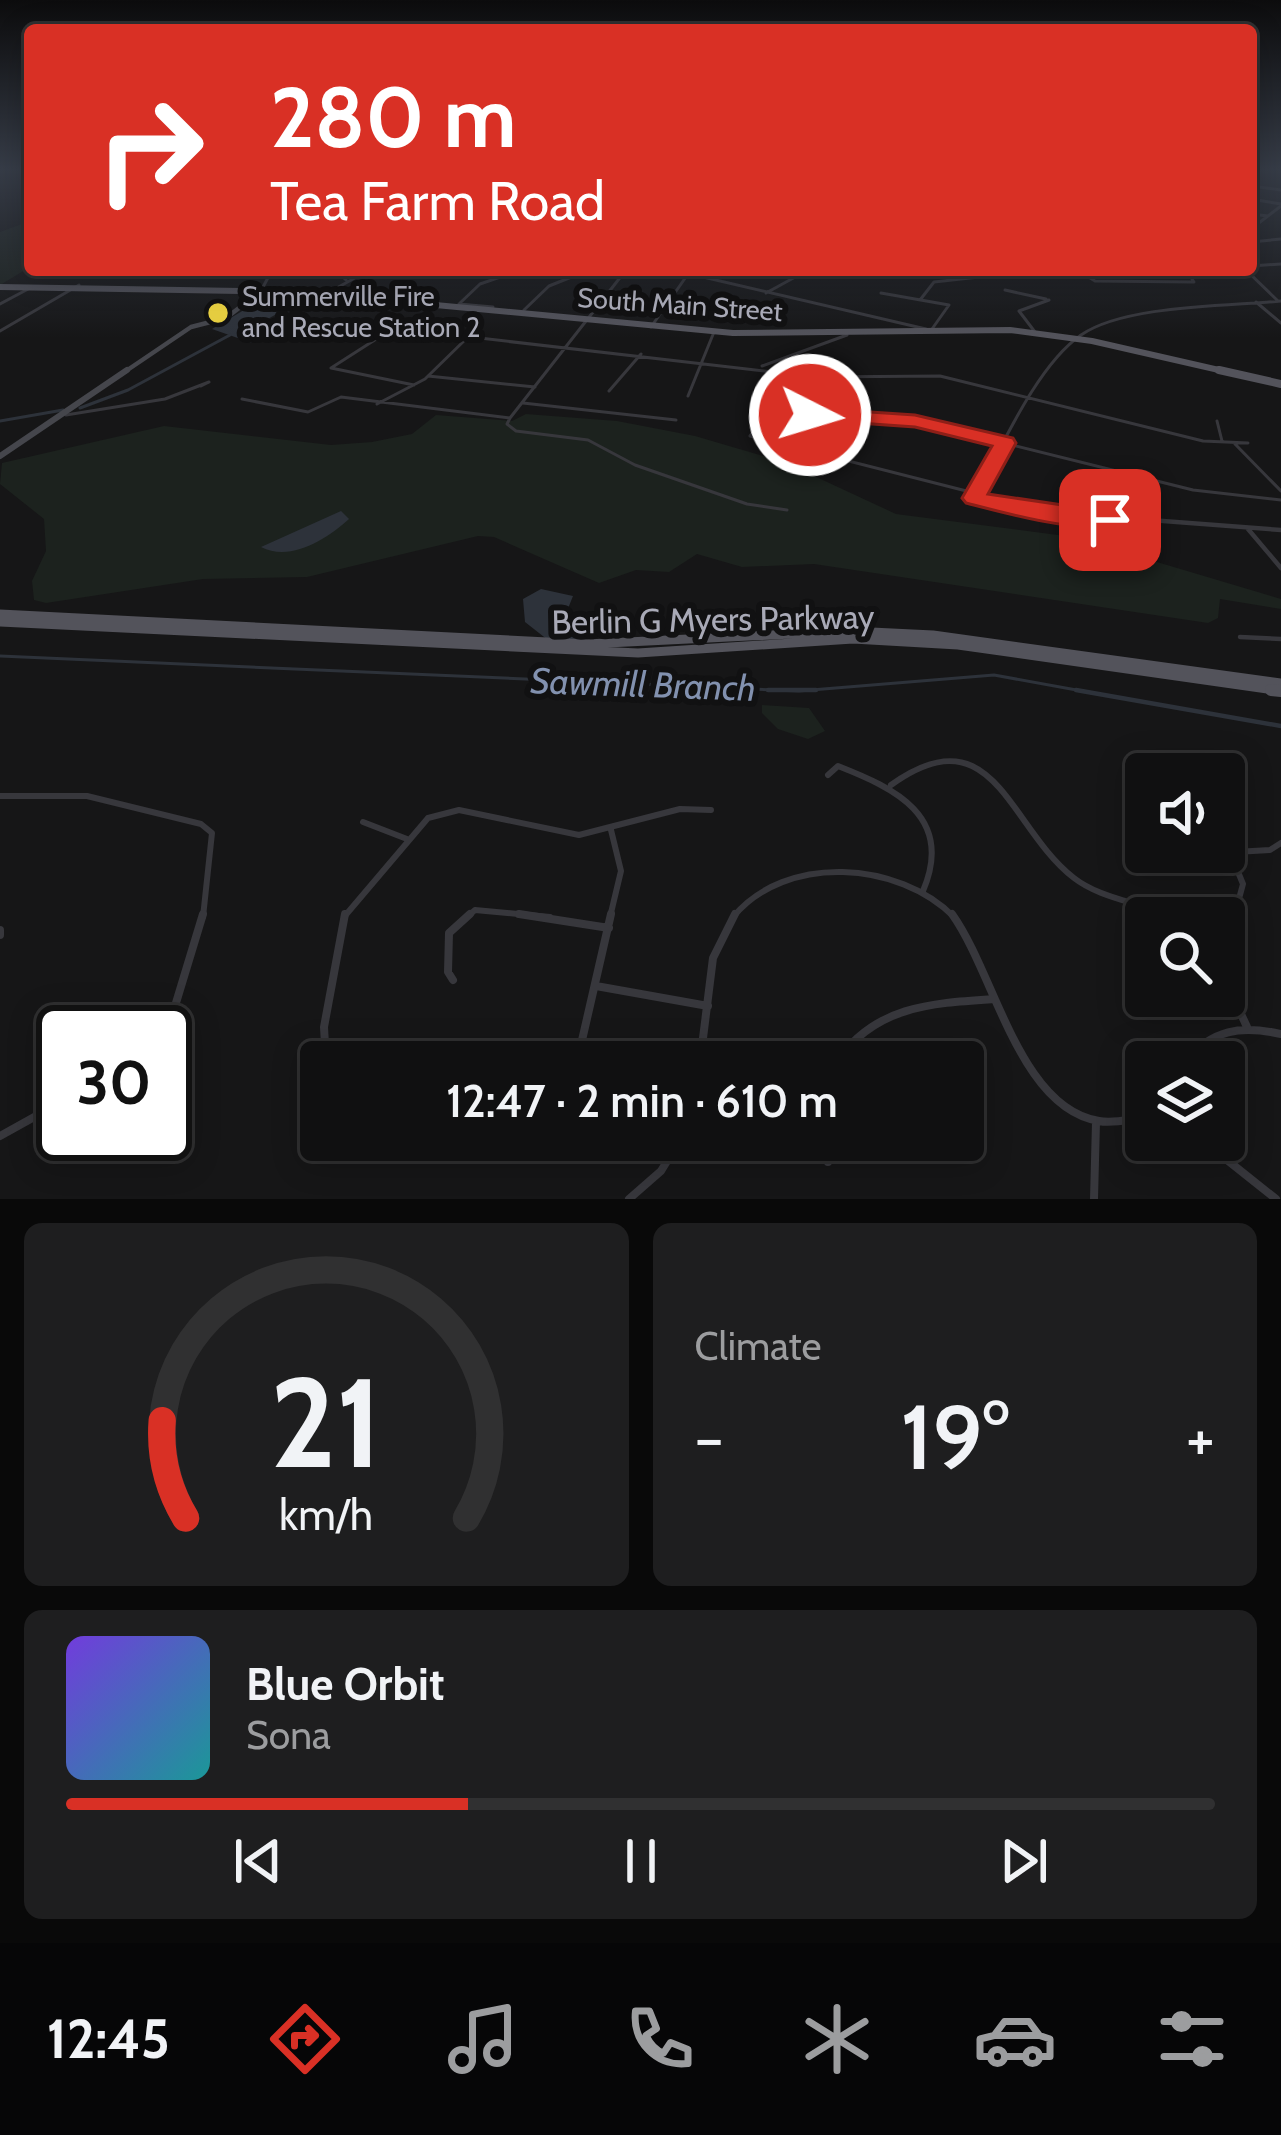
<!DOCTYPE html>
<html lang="en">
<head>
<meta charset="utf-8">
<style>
	:root { --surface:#101011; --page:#1e1e1f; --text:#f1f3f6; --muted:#9c9d9f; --line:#303031; --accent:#d93025 }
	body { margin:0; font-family:Cabin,sans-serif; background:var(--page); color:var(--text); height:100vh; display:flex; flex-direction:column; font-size:45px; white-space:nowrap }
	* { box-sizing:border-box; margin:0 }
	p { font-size:39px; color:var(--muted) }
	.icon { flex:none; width:66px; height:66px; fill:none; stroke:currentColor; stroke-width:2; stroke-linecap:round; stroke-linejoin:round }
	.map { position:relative; height:1199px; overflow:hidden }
	.drawer { display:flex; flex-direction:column; gap:24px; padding:24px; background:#090909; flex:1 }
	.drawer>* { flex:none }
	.banner { position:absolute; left:24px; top:24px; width:1233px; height:252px; border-radius:12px; box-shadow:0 6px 30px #0003,0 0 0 3px var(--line); background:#d93025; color:#fff; overflow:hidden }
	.buttons { position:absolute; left:1125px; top:753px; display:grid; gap:24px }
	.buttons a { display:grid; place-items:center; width:120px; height:120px; border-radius:12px; background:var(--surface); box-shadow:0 6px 30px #0003,0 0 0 3px var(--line); font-size:60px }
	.speed { position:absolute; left:36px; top:1005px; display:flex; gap:24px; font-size:60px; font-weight:700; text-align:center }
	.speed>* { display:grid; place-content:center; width:156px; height:156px; border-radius:50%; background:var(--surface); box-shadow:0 6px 30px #0003,0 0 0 3px var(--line); line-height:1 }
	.speed .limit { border:6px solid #111; border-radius:18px; background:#fff; color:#111 }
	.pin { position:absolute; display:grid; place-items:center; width:102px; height:102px; color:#fff; margin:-51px; border-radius:24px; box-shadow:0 6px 18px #0006 }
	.me { position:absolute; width:132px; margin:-66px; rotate:95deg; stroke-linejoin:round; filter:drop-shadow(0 0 9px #0008) }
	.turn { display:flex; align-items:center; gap:42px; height:252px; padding:0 48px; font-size:54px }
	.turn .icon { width:156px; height:156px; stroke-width:2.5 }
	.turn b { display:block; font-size:84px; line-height:102px }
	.big { font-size:90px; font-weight:600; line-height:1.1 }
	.drawer .widget { flex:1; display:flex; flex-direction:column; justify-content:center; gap:18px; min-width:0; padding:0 42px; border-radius:18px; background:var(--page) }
	.drawer .dial { align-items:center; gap:0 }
	.dial svg { height:312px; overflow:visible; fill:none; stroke:var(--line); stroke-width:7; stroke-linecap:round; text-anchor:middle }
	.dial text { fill:var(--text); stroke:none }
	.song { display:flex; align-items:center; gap:36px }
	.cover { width:144px; height:144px; border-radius:18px; background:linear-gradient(135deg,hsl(260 70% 55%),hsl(180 70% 35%)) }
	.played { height:12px; border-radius:6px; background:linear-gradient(90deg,var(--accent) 35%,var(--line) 35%) }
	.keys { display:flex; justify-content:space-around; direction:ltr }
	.heat { display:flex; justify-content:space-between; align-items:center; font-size:66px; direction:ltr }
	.drawer .tiles { flex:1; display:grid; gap:24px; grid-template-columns:1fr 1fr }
	.widget:last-child { grid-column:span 2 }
	.trip { position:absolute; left:300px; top:1041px; width:684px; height:120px; border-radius:12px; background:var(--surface); box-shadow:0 6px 30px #0003,0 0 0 3px var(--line); font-weight:600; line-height:120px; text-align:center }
	.dock { display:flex; height:192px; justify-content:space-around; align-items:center; background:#060607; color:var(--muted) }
	.dock .icon { width:84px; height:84px }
	.dock .current { color:var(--accent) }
	.dock b { font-size:54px; color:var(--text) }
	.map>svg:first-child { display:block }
	.green { fill:#1c221e }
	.water { fill:#2d323a }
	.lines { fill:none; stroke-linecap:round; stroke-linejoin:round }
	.stream-far1 { stroke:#2d323a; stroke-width:3 }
	.stream { stroke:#2d323a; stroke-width:4.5 }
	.street-far3 { stroke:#37373c; stroke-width:3 }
	.street-far2 { stroke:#37373c; stroke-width:4.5 }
	.street-far1 { stroke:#37373c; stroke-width:6 }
	.street { stroke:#37373c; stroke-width:8 }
	.secondary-far1 { stroke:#45464c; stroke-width:4.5 }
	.secondary { stroke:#45464c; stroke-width:6 }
	.primary-far3 { stroke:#53535b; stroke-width:6 }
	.primary-far2 { stroke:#53535b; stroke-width:8 }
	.primary-far1 { stroke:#53535b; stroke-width:9 }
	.primary { stroke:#53535b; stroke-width:12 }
	.route { fill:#d93025; stroke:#8d1f18; stroke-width:3 }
	.poi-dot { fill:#e5cd40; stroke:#111112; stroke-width:4.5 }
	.labels { text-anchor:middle; stroke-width:12; stroke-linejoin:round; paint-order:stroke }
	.far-poi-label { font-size:27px; fill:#a9aab7; stroke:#111112; text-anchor:start }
	.far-street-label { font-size:27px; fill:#a9aab7; stroke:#111112 }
	.street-label { font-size:33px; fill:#a9aab7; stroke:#111112 }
	.water-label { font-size:36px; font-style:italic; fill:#8291af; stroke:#111112 }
</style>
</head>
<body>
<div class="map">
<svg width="1281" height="1199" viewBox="0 0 1281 1199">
	<rect width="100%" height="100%" fill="#161617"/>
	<path class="green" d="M 30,221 L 30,267 L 0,285 L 0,232 Z
		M 526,414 L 617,421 L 695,436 L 784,462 L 896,514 L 1073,537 L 1281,599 L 1281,609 L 1220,599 L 1218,618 L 1208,623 L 814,564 L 742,567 L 697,554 L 669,572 L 636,570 L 599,583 L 494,537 L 478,536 L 307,577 L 203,579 L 46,603 L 34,600 L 32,581 L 46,551 L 44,519 L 0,484 L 2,463 L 164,426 L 331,445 L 372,442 L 412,434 L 436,415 L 512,421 Z
		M 762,705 L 809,708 L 825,731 L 808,739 L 778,729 L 762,713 Z"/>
	<path class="water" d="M 249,307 L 280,312 L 266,320 L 259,334 L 268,333 L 284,314 L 296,320 L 252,343 L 212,329 Z
		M 341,511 L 349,519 C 326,540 290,562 261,547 Z
		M 541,589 L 573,596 L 567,611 L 579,642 L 553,644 L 525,622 L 523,599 Z"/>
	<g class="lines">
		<path class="stream-far1" d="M 80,408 L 128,390 L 230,335
			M 0,421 L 63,410
			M 0,656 L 799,691 L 994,675 L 1093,693"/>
		<path class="stream" d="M 768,690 L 816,690
			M 1076,690 L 1281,726"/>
		<path class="street-far3" d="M 1251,186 L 1281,190
			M 1251,199 L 1281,204
			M 1251,214 L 1268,216
			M 1251,229 L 1281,206
			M 1251,242 L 1281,239
			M 1251,266 L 1281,264
			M 335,270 L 346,280
			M 600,270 L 624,273
			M 673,270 L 926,329
			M 1077,270 L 1095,281 L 1194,282 L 1186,270
			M 1246,270 L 1278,301
			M 1005,290 L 1046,299
			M 261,291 L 272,270
			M 766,293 L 808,270
			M 881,293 L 949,305 L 932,329
			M 326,294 L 369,270
			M 920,300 L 934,282 L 1006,274
			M 1256,302 L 1281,323
			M 460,303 L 480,284 L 521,270
			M 0,304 L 30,288
			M 459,304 L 493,307
			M 524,310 L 549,286 L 589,270
			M 367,325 L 815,377 L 940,376 L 1203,441 L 1248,443
			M 395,327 L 331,368 L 414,385
			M 651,327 L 688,274
			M 0,331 L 79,285
			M 1035,332 L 1019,311 L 1049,300
			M 762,366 L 847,335
			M 797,374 L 750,436 L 1057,514
			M 428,376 L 535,387
			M 609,391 L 641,354
			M 688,396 L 714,332
			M 242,399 L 308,412 L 341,397 L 510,418 L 626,270
			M 523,403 L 676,420
			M 377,404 L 425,379 L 468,337
			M 771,407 L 915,421 L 1193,490 L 1281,500
			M 66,415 L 165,399 L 209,382 L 201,386
			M 510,418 L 507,424 L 516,431 L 588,440 L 635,465 L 747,504 L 787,510
			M 1217,421 L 1222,441
			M 1235,444 L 1281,491
			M 974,498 C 1000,451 1036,366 1081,335 C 1124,305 1228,306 1281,301"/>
		<path class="street-far2" d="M 1031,511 L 1281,530
			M 1248,529 L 1281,568
			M 1240,637 L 1281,639"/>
		<path class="street-far1" d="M 828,775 L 838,766 C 894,788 955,816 923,891
			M 891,785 C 994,711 1008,827 1074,878 C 1101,899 1140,902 1170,917
			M 0,796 L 87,796 L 201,824 L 212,833 L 203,917
			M 363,822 L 407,839
			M 1224,838 L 1243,884 L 1234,917
			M 1235,852 L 1270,850 L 1281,843
			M 344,917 L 428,818 L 459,810 L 579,835 L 680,809 L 711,810
			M 467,917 L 475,910 L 550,917
			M 610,917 L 621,871 L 611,830
			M 733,917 C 786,853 899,861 954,917"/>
		<path class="street" d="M 519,914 L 609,928
			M 952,914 C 995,974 1019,1108 1099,1121 C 1113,1124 1131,1119 1146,1118
			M 1164,914 L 1171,918
			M 1224,926 L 1236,914
			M 0,930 L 0,935
			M 1224,977 L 1247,1027
			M 453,980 L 448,972 L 449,933 L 470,914
			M 596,986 L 708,1006
			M 165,1039 L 203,914
			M 326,1062 L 324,1027 L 345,914
			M 577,1062 L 611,914
			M 700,1062 L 713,958 L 735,914
			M 837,1062 C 874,1006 932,1003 994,999
			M 1185,1062 C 1212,1029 1241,1025 1281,1034
			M 165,1069 L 177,1094 L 188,1092
			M 315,1078 L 321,1074
			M 0,1136 L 63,1101
			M 1202,1140 L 1276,1199
			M 828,1162 L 829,1140
			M 629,1199 L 661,1171 L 680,1140
			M 1094,1199 L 1096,1122"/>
		<path class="secondary-far1" d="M 123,373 L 191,327 L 226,318 L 261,291"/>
		<path class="secondary" d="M 0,456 L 127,370"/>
		<path class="primary-far3" d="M 0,287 L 297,292 L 733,333 L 1010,330 L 1092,341 L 1232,373"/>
		<path class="primary-far2" d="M 1219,370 L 1281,384"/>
		<path class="primary-far1" d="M 0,614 L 587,644 L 851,631 L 933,635 L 1281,683
			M 0,622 L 638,653 L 853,639 L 958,645 L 1281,691"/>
		<path class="primary" d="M 1271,690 L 1281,691"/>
	</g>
	<linearGradient id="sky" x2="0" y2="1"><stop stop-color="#0c0c0d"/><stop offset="0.5" stop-color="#363c47"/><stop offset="1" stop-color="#363c47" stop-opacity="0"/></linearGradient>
	<rect width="1281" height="338" fill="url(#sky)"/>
	<path class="route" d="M 810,408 L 915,415 L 1013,438 L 1016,443 L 988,494 L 1110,512 L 1122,520 C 1098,540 998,511 966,503 L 962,498 L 992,446 L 915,427 L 802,419 L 802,410 Z"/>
	<circle class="poi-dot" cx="218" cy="313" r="12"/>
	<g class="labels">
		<g class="far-poi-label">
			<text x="242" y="306">Summerville Fire<tspan x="242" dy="31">and Rescue Station 2</tspan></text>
		</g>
		<g class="far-street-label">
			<text transform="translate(680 305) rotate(4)" y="9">South Main Street</text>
		</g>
		<g class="street-label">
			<text transform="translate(713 619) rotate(-1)" y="12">Berlin G Myers Parkway</text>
		</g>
		<g class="water-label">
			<text transform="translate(643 684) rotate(2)" y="13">Sawmill Branch</text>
		</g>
	</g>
</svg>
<div class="buttons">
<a><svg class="icon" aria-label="sound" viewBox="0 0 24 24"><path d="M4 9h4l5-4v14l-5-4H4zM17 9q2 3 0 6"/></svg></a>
<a><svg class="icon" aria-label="search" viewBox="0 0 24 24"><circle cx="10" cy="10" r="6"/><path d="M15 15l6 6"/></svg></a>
<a><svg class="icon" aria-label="layers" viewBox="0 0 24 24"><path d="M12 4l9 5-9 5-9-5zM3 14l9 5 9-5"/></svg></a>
</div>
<div class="speed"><div class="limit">30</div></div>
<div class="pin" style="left:1110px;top:520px;background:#d93025"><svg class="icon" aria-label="arrive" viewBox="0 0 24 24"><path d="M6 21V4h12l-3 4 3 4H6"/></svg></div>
<svg class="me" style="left:810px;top:415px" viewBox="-20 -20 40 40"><circle r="17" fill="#d93025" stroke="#fff" stroke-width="3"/><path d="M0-11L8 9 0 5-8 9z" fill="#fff"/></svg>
<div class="trip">12:47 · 2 min · 610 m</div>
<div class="banner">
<div class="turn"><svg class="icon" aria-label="right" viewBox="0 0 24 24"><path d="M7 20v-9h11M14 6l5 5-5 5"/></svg><div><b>280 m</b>Tea Farm Road</div></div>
</div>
</div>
<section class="drawer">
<div class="tiles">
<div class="widget dial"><svg viewBox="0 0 100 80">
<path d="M14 69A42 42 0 1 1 86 69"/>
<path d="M14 69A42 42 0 0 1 8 44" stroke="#d93025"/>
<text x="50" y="56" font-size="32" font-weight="700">21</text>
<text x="50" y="72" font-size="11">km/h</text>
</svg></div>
<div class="widget"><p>Climate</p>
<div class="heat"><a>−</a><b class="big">19°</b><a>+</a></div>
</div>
<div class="widget">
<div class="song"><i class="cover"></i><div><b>Blue Orbit</b><p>Sona</p></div></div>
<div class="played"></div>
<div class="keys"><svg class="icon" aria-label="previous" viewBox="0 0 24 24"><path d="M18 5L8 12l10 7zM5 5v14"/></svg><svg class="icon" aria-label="pause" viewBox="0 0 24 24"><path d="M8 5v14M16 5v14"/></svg><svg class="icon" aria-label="next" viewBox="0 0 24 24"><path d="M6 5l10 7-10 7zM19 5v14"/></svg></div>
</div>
</div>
</section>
<nav class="dock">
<b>12:45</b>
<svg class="icon current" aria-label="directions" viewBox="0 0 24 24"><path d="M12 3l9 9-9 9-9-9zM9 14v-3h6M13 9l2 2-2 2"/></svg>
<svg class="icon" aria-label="music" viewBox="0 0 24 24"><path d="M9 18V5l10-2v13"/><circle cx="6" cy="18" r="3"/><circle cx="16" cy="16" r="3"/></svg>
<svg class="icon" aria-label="phone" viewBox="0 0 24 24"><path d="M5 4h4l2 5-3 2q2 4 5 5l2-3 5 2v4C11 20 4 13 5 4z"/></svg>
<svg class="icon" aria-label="climate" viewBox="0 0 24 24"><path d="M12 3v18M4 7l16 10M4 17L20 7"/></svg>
<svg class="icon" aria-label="car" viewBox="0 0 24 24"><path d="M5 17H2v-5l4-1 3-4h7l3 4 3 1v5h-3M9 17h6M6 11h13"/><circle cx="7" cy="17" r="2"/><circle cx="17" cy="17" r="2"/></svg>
<svg class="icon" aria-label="filters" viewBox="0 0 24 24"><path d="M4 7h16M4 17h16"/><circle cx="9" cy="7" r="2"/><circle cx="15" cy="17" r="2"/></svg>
</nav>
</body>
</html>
